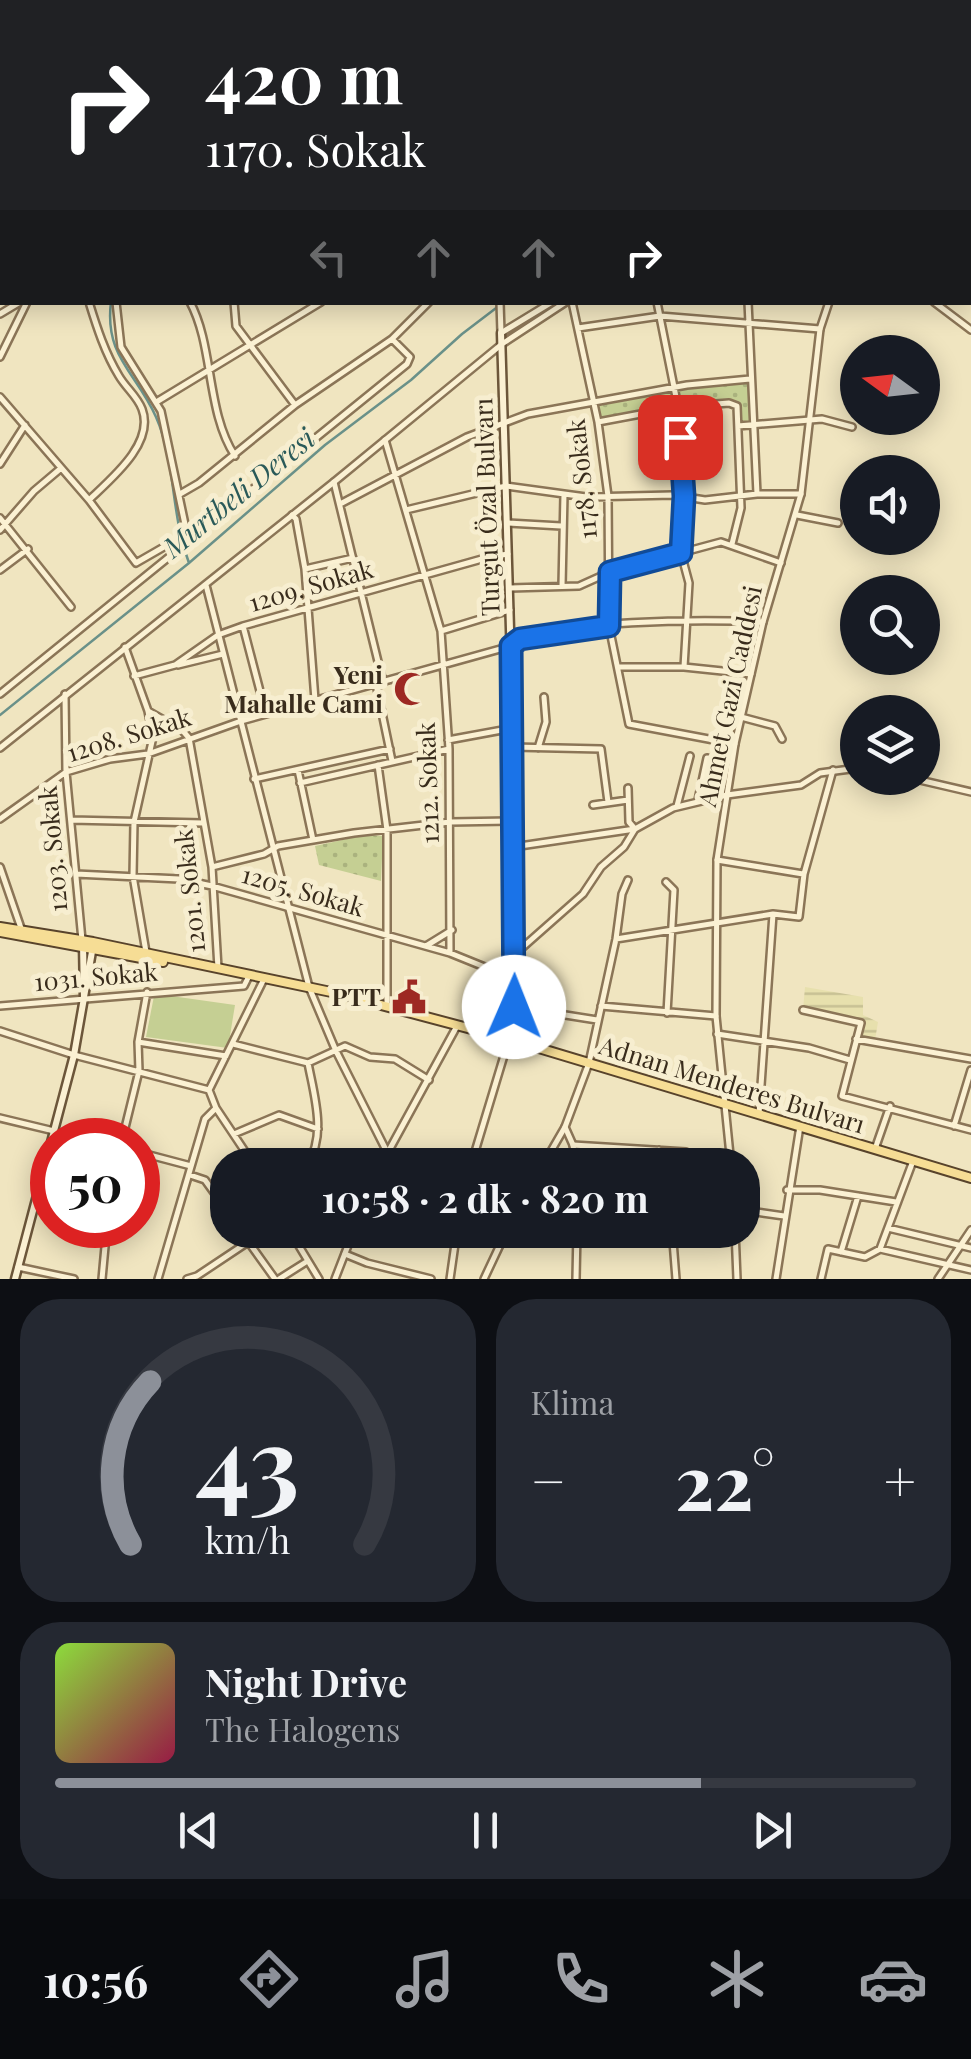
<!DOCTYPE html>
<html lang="tr">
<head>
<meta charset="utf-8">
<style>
	:root { --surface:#171b24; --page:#242831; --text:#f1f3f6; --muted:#9ea1a6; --line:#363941; --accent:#8c9099 }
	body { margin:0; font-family:"Playfair Display",serif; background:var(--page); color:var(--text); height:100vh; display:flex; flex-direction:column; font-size:38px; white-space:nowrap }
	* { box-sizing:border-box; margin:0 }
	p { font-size:32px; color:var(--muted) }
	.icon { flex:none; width:55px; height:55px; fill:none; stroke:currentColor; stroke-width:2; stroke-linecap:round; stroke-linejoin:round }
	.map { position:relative; height:1279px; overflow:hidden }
	.drawer { display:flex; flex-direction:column; gap:20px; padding:20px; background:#0d0f14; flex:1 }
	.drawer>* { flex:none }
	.guide { position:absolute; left:0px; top:0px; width:972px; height:305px; box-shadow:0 5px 25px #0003; background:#202124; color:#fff; overflow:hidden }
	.needle { width:65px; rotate:285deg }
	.controls { position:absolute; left:840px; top:335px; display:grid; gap:20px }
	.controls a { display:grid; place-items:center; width:100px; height:100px; border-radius:50%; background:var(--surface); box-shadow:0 5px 25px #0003; font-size:50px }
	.speed { position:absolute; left:30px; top:1118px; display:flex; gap:20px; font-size:50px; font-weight:700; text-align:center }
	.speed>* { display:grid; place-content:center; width:130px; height:130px; border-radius:50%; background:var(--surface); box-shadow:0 5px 25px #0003; line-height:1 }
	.speed .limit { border:15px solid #d22; background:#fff; color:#111 }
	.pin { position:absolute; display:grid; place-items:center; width:85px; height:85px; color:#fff; margin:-42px; border-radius:20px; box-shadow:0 5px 15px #0006 }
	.me { position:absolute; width:110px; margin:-55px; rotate:1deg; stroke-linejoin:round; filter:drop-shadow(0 0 8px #0008) }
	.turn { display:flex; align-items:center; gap:35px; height:210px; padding:0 40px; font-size:45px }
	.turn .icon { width:130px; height:130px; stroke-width:2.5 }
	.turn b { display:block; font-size:70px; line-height:85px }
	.lanes { display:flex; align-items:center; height:95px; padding:0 40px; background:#0003; justify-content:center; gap:50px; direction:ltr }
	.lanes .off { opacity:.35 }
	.big { font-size:75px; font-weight:700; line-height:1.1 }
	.drawer .tile { flex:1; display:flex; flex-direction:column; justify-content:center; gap:15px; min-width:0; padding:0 35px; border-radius:40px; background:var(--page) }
	.drawer .dial { align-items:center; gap:0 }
	.dial svg { height:260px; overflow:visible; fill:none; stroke:var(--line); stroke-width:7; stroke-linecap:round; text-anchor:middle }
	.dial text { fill:var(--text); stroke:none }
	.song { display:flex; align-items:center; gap:30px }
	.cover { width:120px; height:120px; border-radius:15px; background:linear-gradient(135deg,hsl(90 70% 55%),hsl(340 70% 35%)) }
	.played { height:10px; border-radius:5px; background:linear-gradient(90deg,var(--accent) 75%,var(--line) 75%) }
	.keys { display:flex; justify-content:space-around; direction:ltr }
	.heat { display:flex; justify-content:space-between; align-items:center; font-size:55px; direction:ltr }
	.drawer .tiles { flex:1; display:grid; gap:20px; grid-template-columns:1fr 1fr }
	.tile:last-child { grid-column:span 2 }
	.trip { position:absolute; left:210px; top:1148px; width:550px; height:100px; border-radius:40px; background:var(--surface); box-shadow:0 5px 25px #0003; font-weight:700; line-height:100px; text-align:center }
	.tab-bar { display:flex; height:160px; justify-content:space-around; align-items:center; background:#090b0e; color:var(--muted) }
	.tab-bar .icon { width:70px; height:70px }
	.tab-bar .active { color:var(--accent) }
	.tab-bar b { font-size:45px; color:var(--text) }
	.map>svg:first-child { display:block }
	.farmland { fill:url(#farmland-rules) }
	.grass { fill:#c5cf93 }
	.park { fill:url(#park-dots) }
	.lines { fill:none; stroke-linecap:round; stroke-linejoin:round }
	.stream { stroke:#6a9189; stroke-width:2.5 }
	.canal { stroke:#a3c2bb; stroke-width:6 }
	.minor-casing { stroke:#8b7557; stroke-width:10 }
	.tertiary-casing { stroke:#8b7557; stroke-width:10 }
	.secondary-casing { stroke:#6c563a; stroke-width:11 }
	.primary-casing { stroke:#58432b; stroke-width:12 }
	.trunk-casing { stroke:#58432b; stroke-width:12 }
	.minor { stroke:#fbf1d3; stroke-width:5 }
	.tertiary { stroke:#fbf1d3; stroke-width:5 }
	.secondary { stroke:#fbf1d3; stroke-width:6 }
	.primary { stroke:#f6dd95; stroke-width:8 }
	.trunk { stroke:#eec470; stroke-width:8 }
	.route-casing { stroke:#114b97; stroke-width:25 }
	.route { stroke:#1a73e8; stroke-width:18 }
	.labels { text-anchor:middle; stroke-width:10; stroke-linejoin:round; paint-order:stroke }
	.street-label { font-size:25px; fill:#392c1c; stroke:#f7eed0 }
	.poi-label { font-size:25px; font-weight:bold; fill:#392c1c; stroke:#f7eed0; text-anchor:end }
	.water-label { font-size:28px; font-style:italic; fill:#2a5a59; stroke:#f7eed0 }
</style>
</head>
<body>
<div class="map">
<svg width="971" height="1279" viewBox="0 0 971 1279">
	<defs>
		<pattern id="farmland-rules" width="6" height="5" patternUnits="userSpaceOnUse" patternTransform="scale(2.5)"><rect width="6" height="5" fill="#e7e0ad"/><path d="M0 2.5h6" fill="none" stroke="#c7c094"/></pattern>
		<pattern id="park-dots" width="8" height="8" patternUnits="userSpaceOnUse" patternTransform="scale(2.5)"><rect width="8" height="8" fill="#c5cf93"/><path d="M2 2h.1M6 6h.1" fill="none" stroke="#aab27e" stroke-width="1.8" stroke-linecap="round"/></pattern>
	</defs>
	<rect width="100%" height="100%" fill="#f0e5c0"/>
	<path class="farmland" d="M 805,987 L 863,997 L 863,1015 L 878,1022 L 875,1040 L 860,1037 L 860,1023 L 803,1010 Z"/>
	<path class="grass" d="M 164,995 L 235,1005 L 228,1048 L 146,1037 L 154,996 Z"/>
	<path class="park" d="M 750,379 L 753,425 L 738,426 L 734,404 L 678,407 L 598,422 L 594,400 Z
		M 365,835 L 383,836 L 381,881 L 319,865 L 315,846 Z"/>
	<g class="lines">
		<path class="stream" d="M 159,0 L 159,2
			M 970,58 L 971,58
			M 111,302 C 104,357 137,373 156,417 C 173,455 172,501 182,541
			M 185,551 L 189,563
			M 0,715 L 189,563 L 325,445 L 411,380 L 462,334 L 504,302"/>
		<path class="canal" d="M 0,98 L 2,94
			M 0,232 L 2,237"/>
		<g class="minor-casing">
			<path id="minor" d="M 51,0 L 52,2
				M 175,0 L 175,2
				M 922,0 L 922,2
				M 117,2 L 117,0
				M 261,2 L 263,0
				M 441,2 L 444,0
				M 635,2 L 637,0
				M 970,45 L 971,44
				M 970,86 L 971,86
				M 0,104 L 2,100
				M 970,130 L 971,134
				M 0,229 L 2,230
				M 0,248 L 2,245
				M 89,302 C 97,328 105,353 119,376 C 126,388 137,396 142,409 C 155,443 112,478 89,500
				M 116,302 L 121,347 L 161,411 L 186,529 L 192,539
				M 190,302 C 214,346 206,412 235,456
				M 234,302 L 236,326 L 295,405
				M 500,302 L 501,333
				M 572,302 L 598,422 L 608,496 L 609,626 L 629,724 L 735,744
				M 657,302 L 678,407 L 683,496 L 681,553 L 689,583 L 684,667
				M 748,302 L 757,494
				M 934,302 L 971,330
				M 0,314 L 20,302
				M 578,328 L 660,316 L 820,329
				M 0,357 L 27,302
				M 0,397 L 89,500 L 136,563 L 169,544 L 180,549
				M 158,401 L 321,302
				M 598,422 L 678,407 L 729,403 L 737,406 L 741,508 L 732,544
				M 738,426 L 822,419 L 852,427
				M 385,440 L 441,631 L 449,749 L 450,953
				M 0,464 L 25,425
				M 334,482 L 383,682
				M 180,494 L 199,483 L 295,405 L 392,339 L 429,302
				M 342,503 L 467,437 L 528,414 L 687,385 L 750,379
				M 406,510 L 506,486 L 586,497 L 673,495 L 705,500 L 757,494 L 801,494
				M 292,515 L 296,519 L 305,569 L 315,700
				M 797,515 L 838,523
				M 0,518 L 71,607
				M 507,523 L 561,526
				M 0,530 L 34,491 L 60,469
				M 305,569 L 353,558
				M 0,570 L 28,549
				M 562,586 L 564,494
				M 510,588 L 579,586 L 610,572 L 721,542 L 781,563
				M 243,626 L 266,714
				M 441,631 L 510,610
				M 125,647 L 148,711 L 153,737 L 134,822 L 133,876 L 146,952
				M 178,665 L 223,654
				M 618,667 L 684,667 L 751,674
				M 134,676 L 175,665 L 218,635 L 243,626 L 489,557 L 508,554
				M 376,684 L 392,761
				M 0,694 L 407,364 L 410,357 L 392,339
				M 65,694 L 66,772 L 82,940
				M 148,711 L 183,731 L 189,738 L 212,867 L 218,968
				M 741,717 L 775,726 L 782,739
				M 448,740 L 513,728
				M 513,747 L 601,749 L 608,802
				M 538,748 L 546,722 L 544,697
				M 378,765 L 387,830 L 387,1006
				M 298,770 L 313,840
				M 254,779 L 390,749
				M 300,783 L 449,749
				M 698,800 L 707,758
				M 593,805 L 628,800
				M 677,806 L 690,756
				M 0,819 L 66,772 L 110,759 L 148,754 L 241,721 L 511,646 C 548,618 712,620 763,622
				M 71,820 L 203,823
				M 513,847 L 635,829 L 629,822 L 628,788
				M 717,860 L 803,874
				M 0,867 L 22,931
				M 212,867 L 264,854 L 278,846 L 354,833 L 450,822 L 513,821
				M 76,874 L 179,879 L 212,886 L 450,953 L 497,972 L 514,975
				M 666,882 L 674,890 L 667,1013
				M 616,939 L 773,914 L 799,917 L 804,874 L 833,770
				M 426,946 L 452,930
				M 309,987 L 336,1051 L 387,1152
				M 0,1006 L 244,986 L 249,976
				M 601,1006 L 716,1016
				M 521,1008 L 597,1020
				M 803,1010 L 861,1023 L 842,1096 L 971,1130
				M 0,1031 L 74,1055 L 209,1090
				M 717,1034 L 809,1048 L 850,1060
				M 856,1039 L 971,1059
				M 138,1042 L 226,1056
				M 233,1044 L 308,1063 L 345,1046 L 370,1057 L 395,1059 L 429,1080
				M 589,1063 L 616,939 L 622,894 L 628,880
				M 216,1108 L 254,1165
				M 759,1114 L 773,914
				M 0,1118 L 54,1131
				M 954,1126 L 971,1070
				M 234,1134 L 279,1115 L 318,1129
				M 122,1140 L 139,1071 L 138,1042 L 147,992
				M 573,1145 L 686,1152
				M 875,1149 L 890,1106
				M 138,1152 L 191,1166
				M 312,1159 L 328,1165
				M 307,1165 C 327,1135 314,1095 308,1063
				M 471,1165 L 509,1039
				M 543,1165 L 565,1127
				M 658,1165 L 659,1150
				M 708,1165 L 731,1164
				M 190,1175 L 205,1180 L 228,1212
				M 787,1190 L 820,1190 L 896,1202
				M 742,1210 L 784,1216
				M 888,1228 L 971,1248
				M 240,1230 L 275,1279
				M 295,1230 L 296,1241 L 319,1279
				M 880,1249 L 971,1270
				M 841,1252 L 858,1196
				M 345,1254 L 367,1263 L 431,1279
				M 18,1267 L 74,1279
				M 102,1279 L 107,1225
				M 158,1279 L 205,1119 L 216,1108 L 209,1090 L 264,979
				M 187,1279 L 197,1276 L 248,1242
				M 279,1279 L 306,1262
				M 450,1279 L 457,1230
				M 484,1279 L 507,1230
				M 676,1279 L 673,1241 L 676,1232 L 711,1230
				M 776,1279 L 800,1126
				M 821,1279 L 828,1249 L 865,1257 L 880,1249 L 913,1161"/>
		</g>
		<g class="tertiary-casing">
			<path id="tertiary" d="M 970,77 L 971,76
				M 501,333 L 552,302
				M 206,585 L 309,987
				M 0,748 L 334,482 L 502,344 L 566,302
				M 911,778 L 971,792
				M 514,955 L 583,894 L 601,867 L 624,847 L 635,829 L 673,808 L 727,795 L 801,785 L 820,773 L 858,768
				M 381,1165 L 457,1026
				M 576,1165 L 573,1145 L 565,1127 L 589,1063
				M 731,1165 L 716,1016 L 717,860 L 735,744 L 763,622 L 801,494 L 820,329 L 829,302
				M 735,1230 L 737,1279
				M 335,1279 L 354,1230
				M 576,1279 L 577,1230
				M 938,1279 L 971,1230"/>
		</g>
		<g class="secondary-casing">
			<path id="secondary" d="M 488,0 L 488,2
				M 501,333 L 513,728 L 513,1007 L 509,1039
				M 84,997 L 93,946
				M 15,1279 L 74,1055 L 84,998 L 83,944"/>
		</g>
		<g class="primary-casing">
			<path id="primary" d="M 0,927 L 93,942 L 336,993 L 509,1039 L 971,1178
				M 0,932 L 163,962"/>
		</g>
		<g class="trunk-casing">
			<path id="trunk" d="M 280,2 L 282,0
				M 301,2 L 303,0
				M 0,271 L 2,269
				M 0,284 L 2,282"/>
		</g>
		<use href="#minor" class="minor"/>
		<use href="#tertiary" class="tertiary"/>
		<use href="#secondary" class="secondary"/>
		<use href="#primary" class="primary"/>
		<use href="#trunk" class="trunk"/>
	</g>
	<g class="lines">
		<g class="route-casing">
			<path id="route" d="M 514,1007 L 511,646 L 520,639 L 609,626 L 610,572 L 681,553 L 684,496 L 680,437"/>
		</g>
		<use href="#route" class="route"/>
	</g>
	<defs>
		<g id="mosque-bare" transform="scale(2.7)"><path d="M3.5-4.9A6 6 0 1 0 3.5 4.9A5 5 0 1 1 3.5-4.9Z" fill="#9d2923" stroke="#f7eed0" stroke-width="2.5" paint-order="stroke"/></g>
		<g id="civic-bare" transform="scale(2.7)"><path d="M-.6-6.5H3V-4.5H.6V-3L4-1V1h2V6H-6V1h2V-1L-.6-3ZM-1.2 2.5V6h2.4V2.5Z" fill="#9d2923" stroke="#f7eed0" stroke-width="2.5" paint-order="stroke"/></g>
	</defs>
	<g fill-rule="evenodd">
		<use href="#mosque-bare" x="411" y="689"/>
		<use href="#civic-bare" x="409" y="997"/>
	</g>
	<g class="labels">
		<g class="street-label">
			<text transform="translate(582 479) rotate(-96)" y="9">1178. Sokak</text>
			<text transform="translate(487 507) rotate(-92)" y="9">Turgut Özal Bulvarı</text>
			<text transform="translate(311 586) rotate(-16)" y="9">1209. Sokak</text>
			<text transform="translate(730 696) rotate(-78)" y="9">Ahmet Gazi Caddesi</text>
			<text transform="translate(129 735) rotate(-17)" y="9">1208. Sokak</text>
			<text transform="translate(428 783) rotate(-92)" y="9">1212. Sokak</text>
			<text transform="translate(53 849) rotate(-95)" y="9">1203. Sokak</text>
			<text transform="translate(190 891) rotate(-96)" y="9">1201. Sokak</text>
			<text transform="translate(303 891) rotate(16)" y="9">1205. Sokak</text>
			<text transform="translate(96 977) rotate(-5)" y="9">1031. Sokak</text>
			<text transform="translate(732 1085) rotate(17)" y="9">Adnan Menderes Bulvarı</text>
		</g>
		<g class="poi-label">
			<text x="383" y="684">Yeni<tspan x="383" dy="29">Mahalle Cami</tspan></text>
			<text x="381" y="1006">PTT</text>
		</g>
		<g class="water-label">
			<text transform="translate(239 493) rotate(-39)" y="10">Murtbeli Deresi</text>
		</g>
	</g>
</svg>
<div class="controls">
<a><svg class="needle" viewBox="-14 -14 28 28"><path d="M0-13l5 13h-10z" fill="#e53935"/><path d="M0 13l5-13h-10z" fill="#9ea1a6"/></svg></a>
<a><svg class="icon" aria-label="sound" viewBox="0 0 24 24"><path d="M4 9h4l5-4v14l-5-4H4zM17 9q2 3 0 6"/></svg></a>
<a><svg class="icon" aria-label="search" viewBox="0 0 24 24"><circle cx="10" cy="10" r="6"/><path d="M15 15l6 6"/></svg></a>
<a><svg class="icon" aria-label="layers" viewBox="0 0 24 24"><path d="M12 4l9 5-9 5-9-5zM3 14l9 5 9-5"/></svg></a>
</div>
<div class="speed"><div class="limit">50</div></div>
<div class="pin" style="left:680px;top:437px;background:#d93025"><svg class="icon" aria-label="arrive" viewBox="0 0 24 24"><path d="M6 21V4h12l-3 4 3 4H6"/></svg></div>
<svg class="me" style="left:514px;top:1007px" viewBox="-20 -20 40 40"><circle r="19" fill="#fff"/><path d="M0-13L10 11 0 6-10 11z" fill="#1a73e8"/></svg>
<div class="trip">10:58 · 2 dk · 820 m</div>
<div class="guide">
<div class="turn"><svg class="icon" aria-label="right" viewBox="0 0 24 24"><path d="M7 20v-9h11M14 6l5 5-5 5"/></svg><div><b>420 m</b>1170. Sokak</div></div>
<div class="lanes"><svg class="icon off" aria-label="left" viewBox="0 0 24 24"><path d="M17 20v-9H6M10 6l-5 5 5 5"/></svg><svg class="icon off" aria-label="ahead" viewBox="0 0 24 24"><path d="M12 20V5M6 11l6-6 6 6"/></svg><svg class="icon off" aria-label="ahead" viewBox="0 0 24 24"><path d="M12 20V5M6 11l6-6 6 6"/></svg><svg class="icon" aria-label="right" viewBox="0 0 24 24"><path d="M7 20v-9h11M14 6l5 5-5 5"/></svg></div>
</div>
</div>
<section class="drawer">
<div class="tiles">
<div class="tile dial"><svg viewBox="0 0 100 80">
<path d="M14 69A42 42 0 1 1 86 69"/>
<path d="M14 69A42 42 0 0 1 20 19" stroke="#8c9099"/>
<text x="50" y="56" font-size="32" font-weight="700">43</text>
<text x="50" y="72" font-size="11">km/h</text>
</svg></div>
<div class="tile"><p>Klima</p>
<div class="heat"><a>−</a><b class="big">22°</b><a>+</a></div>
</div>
<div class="tile">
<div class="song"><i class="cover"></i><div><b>Night Drive</b><p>The Halogens</p></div></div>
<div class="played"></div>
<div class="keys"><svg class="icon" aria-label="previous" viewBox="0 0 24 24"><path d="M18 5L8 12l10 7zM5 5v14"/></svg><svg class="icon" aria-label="pause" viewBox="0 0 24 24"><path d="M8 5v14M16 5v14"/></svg><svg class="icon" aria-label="next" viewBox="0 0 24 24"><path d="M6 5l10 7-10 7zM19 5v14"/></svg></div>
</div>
</div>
</section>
<nav class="tab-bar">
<b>10:56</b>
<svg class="icon active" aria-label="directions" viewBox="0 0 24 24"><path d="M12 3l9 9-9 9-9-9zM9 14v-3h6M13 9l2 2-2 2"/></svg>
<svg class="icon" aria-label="music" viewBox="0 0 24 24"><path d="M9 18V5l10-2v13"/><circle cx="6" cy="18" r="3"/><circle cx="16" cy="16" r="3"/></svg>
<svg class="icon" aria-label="phone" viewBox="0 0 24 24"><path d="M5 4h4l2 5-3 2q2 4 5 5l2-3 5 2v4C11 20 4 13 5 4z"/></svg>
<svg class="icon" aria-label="climate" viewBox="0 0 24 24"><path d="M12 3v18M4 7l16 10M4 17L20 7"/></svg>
<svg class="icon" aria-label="car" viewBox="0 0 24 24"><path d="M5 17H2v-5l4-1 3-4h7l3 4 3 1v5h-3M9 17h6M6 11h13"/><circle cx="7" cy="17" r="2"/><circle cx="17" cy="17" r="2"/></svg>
</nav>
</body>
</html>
